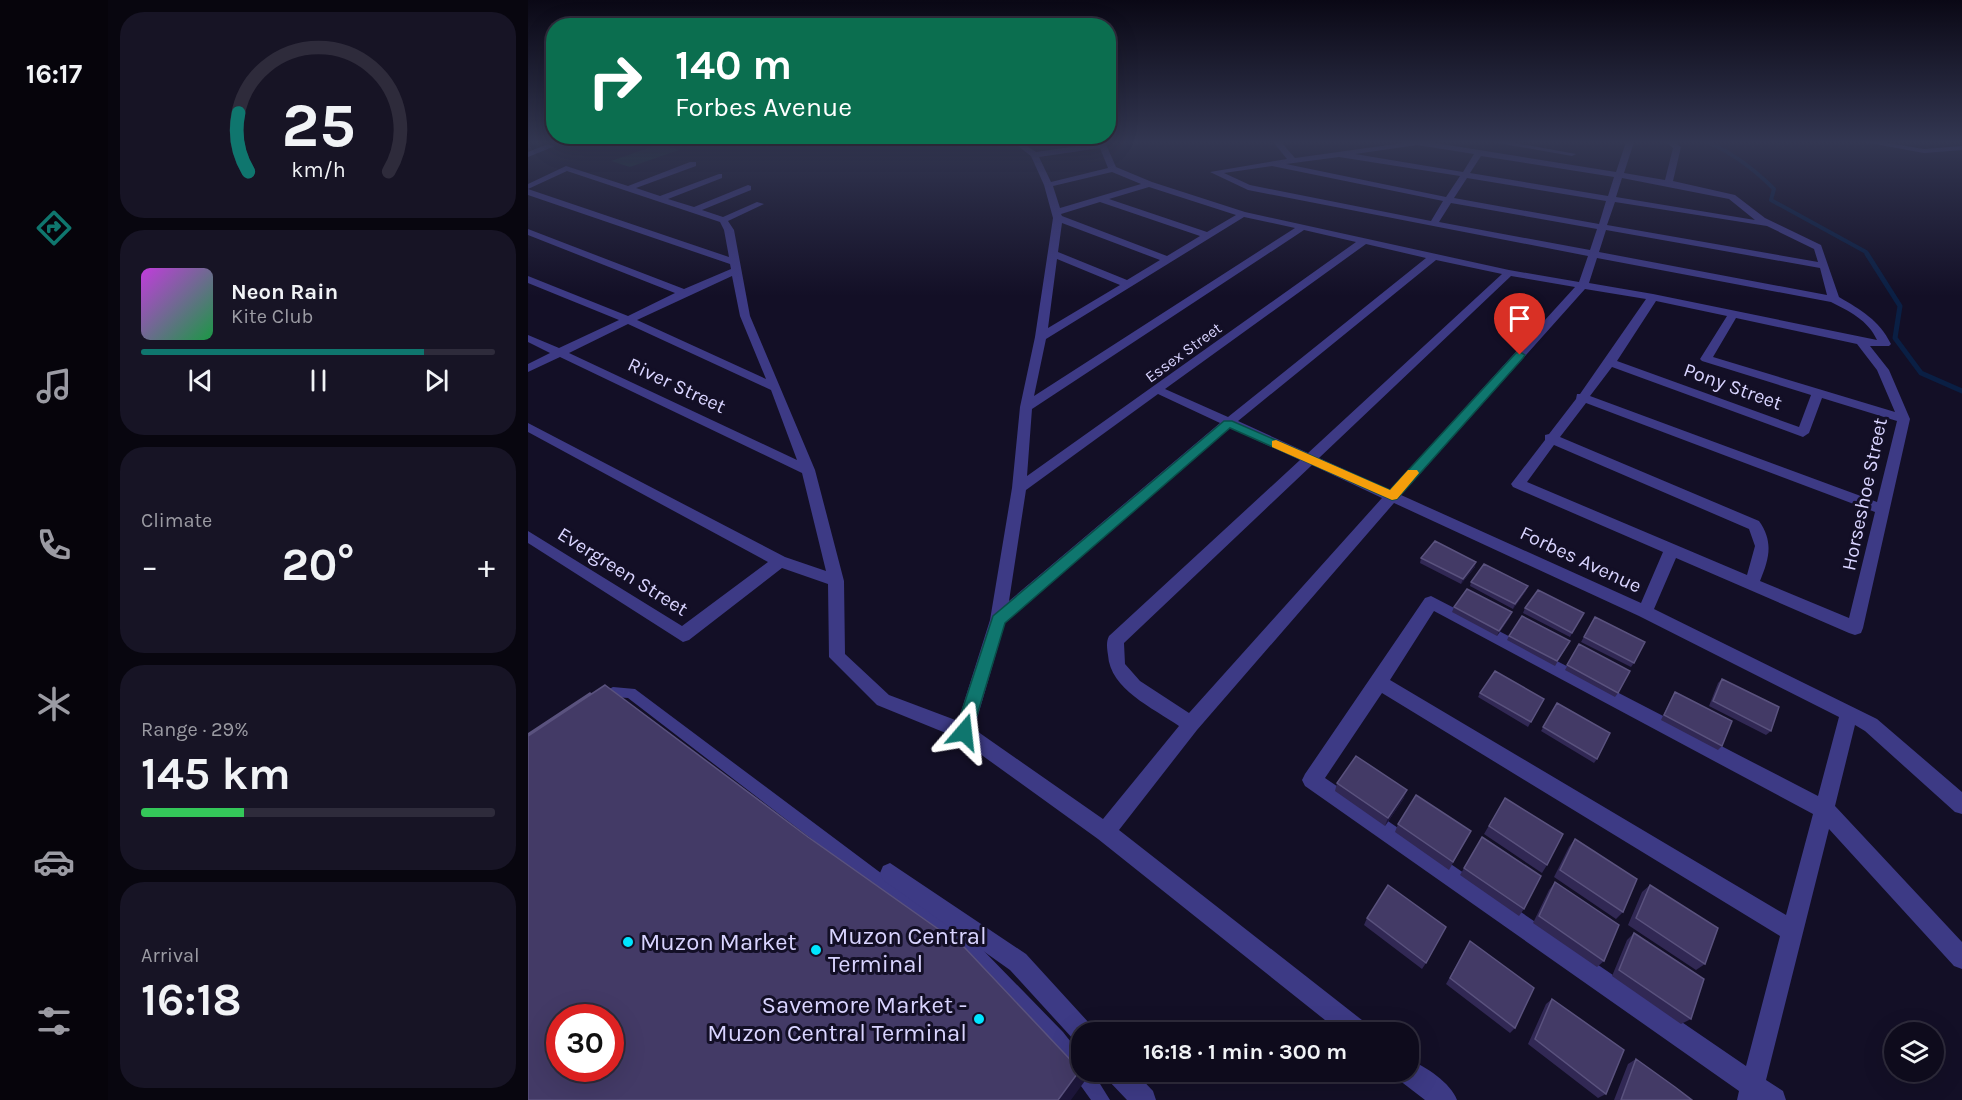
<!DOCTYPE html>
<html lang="en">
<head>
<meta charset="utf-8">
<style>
	:root { --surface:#0e0b1c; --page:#171425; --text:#f1f3f6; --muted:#9b9ba3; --line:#2e2b3b; --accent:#0f766e }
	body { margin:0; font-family:Karla,sans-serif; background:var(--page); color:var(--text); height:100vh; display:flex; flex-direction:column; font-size:22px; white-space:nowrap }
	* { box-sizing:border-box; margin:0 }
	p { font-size:20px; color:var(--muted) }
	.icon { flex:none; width:33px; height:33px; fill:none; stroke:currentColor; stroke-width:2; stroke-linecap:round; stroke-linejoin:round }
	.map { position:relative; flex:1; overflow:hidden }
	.panel { display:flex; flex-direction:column; gap:12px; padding:12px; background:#08060f; width:420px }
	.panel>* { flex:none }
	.hud { position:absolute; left:18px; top:18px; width:570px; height:126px; border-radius:24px; box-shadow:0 6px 24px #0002,0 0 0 2px var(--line); background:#0b6e4f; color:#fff; overflow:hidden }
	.fabs { position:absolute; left:1356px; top:1022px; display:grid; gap:12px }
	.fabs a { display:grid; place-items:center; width:60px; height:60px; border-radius:50%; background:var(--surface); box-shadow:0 6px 24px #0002,0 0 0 2px var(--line); font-size:30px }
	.speed { position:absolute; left:18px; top:1004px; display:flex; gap:12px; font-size:30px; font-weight:700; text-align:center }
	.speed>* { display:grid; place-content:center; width:78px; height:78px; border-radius:50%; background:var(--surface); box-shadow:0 6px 24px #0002,0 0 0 2px var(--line); line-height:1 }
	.speed .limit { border:9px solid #d22; background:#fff; color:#111 }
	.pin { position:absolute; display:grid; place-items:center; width:51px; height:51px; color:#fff; margin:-62px -26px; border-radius:50% 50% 50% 0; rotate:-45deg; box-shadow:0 0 6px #0007 }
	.pin .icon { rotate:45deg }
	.me { position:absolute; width:66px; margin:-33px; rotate:17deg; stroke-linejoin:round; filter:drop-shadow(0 0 4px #0008) }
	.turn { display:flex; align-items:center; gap:21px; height:126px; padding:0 30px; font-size:27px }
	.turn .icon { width:78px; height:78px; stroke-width:2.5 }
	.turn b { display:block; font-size:42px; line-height:51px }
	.big { font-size:45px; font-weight:700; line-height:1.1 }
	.panel .card { flex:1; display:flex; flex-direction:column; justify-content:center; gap:9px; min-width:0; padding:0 21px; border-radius:24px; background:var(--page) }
	.panel .dial { align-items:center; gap:0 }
	.dial svg { height:156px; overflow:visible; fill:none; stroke:var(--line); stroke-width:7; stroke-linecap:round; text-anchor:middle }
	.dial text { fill:var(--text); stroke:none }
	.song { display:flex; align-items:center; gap:18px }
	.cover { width:72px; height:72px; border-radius:9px; background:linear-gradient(135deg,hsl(290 70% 55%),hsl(140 70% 35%)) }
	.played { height:6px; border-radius:3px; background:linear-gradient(90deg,var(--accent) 80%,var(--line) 80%) }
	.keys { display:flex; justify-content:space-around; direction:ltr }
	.heat { display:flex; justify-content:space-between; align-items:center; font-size:33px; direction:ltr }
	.charge { height:9px; border-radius:4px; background:linear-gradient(90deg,#34c759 29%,var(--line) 0) }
	.trip { position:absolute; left:543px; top:1022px; width:348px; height:60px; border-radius:24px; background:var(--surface); box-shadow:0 6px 24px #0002,0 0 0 2px var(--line); font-weight:700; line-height:60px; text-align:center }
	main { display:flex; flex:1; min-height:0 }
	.menu { display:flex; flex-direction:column; width:108px; justify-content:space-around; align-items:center; background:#06040b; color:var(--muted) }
	.menu .icon { width:42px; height:42px }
	.menu .current { color:var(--accent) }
	.menu b { font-size:27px; color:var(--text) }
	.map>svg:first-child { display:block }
	.green { fill:#12302f }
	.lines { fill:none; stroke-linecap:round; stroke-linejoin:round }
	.stream-far1 { stroke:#0a1f44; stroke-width:4 }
	.stream { stroke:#0a1f44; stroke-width:5 }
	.lane { fill:#3d3a85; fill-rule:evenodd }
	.street { fill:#3d3a85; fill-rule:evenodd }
	.wall { fill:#312854 }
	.shaded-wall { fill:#1d163a }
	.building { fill:#433a66; stroke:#5a527e; stroke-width:1.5; fill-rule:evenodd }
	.route { fill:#0f766e; stroke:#0a4d48; stroke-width:1.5 }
	.slow { fill:#f59e0b }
	.poi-dot { fill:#00e5ff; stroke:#130f26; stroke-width:2 }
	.labels { text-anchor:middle; stroke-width:6; stroke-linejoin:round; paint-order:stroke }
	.far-street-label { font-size:16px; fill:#d9d4ff; stroke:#130f26 }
	.street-label { font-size:20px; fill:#d9d4ff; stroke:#130f26 }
	.near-poi-label { font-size:24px; fill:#d9d4ff; stroke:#130f26; text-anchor:start }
</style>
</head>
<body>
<main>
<nav class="menu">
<b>16:17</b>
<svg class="icon current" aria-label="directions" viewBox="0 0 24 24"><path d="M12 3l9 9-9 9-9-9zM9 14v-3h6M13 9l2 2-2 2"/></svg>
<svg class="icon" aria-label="music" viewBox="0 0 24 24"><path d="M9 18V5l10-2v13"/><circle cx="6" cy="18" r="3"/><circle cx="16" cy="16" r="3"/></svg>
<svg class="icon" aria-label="phone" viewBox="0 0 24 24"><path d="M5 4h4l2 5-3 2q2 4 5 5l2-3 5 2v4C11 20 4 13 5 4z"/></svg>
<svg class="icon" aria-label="climate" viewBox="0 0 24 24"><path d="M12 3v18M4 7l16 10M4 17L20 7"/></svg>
<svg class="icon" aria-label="car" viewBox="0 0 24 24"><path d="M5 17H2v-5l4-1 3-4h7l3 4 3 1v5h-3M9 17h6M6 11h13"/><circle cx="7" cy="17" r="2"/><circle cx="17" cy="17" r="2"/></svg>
<svg class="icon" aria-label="filters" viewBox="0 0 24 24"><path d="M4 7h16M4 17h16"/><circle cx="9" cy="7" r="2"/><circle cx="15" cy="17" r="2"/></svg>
</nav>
<section class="panel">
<div class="card dial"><svg viewBox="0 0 100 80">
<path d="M14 69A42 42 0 1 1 86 69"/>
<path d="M14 69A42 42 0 0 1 9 39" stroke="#0f766e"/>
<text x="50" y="56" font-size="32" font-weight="700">25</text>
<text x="50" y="72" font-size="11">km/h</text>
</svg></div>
<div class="card">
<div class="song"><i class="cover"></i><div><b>Neon Rain</b><p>Kite Club</p></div></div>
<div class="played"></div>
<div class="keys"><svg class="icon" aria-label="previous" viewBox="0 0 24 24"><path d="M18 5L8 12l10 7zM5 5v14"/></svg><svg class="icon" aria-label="pause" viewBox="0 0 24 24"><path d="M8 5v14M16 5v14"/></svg><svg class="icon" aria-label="next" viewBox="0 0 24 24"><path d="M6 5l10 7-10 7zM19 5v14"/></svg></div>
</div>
<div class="card"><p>Climate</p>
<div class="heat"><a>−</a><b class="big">20°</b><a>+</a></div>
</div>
<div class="card"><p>Range · 29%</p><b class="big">145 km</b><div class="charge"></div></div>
<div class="card"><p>Arrival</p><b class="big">16:18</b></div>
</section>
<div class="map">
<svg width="1434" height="1100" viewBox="0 0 1434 1100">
	<rect width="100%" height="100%" fill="#130f26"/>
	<path class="green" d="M 132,144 L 151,150 L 102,167 L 83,161 Z"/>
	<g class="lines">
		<path class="stream-far1" d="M 1179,142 C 1205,153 1226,169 1246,189 L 1243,200 L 1338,252 L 1340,256"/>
		<path class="stream" d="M 1339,254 L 1372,306 L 1367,338 L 1393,373 L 1434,391"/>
		<path class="lane" d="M 85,687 L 107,689 L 453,948 L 535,1032 L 554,1056 L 554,1071 L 564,1071 L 582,1100 L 563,1100 L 523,1044 L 441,960 L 100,698 L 87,697 L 77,702 L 73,701 L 71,697 L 73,693 Z"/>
		<path class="street" d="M 496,142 L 506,142 L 499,146 L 508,152 L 577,142 L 588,167 L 624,182 L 717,212 L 981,270 L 1051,282 L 1060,256 L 720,190 L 682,172 L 759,159 L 745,142 L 753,142 L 767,158 L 882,142 L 901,142 L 1088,172 L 1098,142 L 1106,142 L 1096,173 L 1137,180 L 1145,148 L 1138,142 L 1147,142 L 1153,147 L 1145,181 L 1207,195 L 1237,218 L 1293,245 L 1311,297 C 1333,310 1351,320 1363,344 L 1361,346 L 1342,346 L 1361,370 L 1382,419 L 1335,628 L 1333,633 L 1327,635 L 1321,633 L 1148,558 L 1126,609 L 1349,719 L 1434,792 L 1434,814 L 1427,812 L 1337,731 L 1327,725 L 1307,806 L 1434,942 L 1434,969 L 1426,966 L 1301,829 L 1238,1080 L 1255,1091 L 1258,1100 L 1209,1100 L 1211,1091 L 777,786 L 774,780 L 777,774 L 897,598 L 903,596 L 1290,796 L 1311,717 L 1111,616 L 866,503 L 669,730 L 591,830 L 839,1024 L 843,1032 L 812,1032 L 570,839 L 430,738 L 349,705 L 301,657 L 300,584 L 254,568 L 161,640 L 155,642 L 0,543 L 0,531 L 154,626 L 240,562 L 0,432 L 0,423 L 257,557 L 298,571 L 274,473 L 32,357 L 0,372 L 0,364 L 22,353 L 0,342 L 0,335 L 31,348 L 91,320 L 0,283 L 0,276 L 100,316 L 147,293 L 0,235 L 0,229 L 156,289 L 203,269 L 202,264 L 0,195 L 0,184 L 38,166 L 100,186 L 162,162 L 168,162 L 168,166 L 108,188 L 132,196 L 191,174 L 194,174 L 194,178 L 140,199 L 166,207 L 220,185 L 223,186 L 223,190 L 174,210 L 195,217 L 229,202 L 236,204 L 200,221 L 206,230 L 222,316 L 287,470 L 316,581 L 317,654 L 361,695 L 430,721 L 462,620 L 484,488 L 492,407 L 507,337 L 525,218 L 516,185 L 503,156 L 490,146 ZM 889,145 L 946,154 L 935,172 L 827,154 ZM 572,148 L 580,168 L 523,182 L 511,157 ZM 953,156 L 1086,177 L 1080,196 L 942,173 ZM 811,157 L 932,176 L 918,197 L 758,164 ZM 744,166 L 915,201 L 903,221 L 722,185 L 696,173 ZM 39,171 L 192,222 L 196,230 L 201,257 L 0,189 ZM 584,172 L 613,184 L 532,208 L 525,186 ZM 939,178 L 1078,201 L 1071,224 L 926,198 ZM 1094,178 L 1201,199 L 1227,220 L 1088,197 ZM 621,187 L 708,215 L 679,232 L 581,199 ZM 572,202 L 672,236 L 639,256 L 534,216 L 533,214 ZM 1087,202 L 1239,226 L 1286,249 L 1290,262 L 1079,225 ZM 923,203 L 1069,229 L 1062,250 L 911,222 ZM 716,217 L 767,228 L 506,396 L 518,339 ZM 534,223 L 632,260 L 599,280 L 530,252 ZM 776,230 L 828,242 L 499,476 L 504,409 ZM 1078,230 L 1292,268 L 1299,295 L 1071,252 ZM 838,244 L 898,258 L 700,417 L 637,389 ZM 1069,258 L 1303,302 C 1321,311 1340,320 1349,340 L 1125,294 L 1061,283 ZM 529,259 L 592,285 L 520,328 ZM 908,260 L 974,274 L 780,453 L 710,421 ZM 204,276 L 212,316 L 238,379 L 109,320 ZM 983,276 L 1047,287 L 862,490 L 791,458 ZM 1057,289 L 1118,299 L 1052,394 L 1049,394 L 1048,399 L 1021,434 L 1017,435 L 1017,440 L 983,484 L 985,487 L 1135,552 L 1113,603 L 873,495 ZM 1128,301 L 1199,316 L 1172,359 L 1174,361 L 1283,395 L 1271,427 L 1089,361 ZM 1208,318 L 1329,344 L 1349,370 L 1367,412 L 1185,357 ZM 100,324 L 243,390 L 269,460 L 41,353 ZM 1084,367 L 1275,437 L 1281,433 L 1294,398 L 1369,421 L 1349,502 L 1062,396 ZM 630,394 L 692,423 L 481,601 L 498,490 ZM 1058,403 L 1347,512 L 1321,618 L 1232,581 C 1241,559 1246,542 1231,521 L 1032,437 ZM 702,428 L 772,460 L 581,636 C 578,642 579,648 580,655 C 582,689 625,708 651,726 L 575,819 L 446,729 L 477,623 ZM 1026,445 L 1221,529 L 1227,546 L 1219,575 L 999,482 ZM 784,465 L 854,498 L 661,713 L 612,681 L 597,664 L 596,643 ZM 906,611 L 1285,814 L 1258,915 L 862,680 ZM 854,693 L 1252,936 L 1218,1066 L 797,778 Z
			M 964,142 L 982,142 L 1048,154 L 1044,156 Z
			M 1336,142 L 1354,142 L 1396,149 L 1434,146 L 1434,150 L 1396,153 Z
			M 20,144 L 27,146 L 0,157 L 0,152 Z
			M 362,863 L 498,954 L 562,1024 L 566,1032 L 554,1032 L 554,1044 L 546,1040 L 482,970 L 355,880 L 352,873 L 355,866 Z
			M 880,1059 C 897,1066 923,1083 929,1100 L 897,1100 L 871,1080 L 868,1071 L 880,1071 Z
			M 577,1071 L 606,1071 L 625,1091 L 628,1100 L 599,1100 L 580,1080 Z"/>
	</g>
	<path class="wall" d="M 893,558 L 947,567 L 933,584 L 892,563 Z
		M 943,582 L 998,591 L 985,609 L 942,586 Z
		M 926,607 L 982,617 L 969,636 L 924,612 Z
		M 997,608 L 1056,613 L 1042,637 L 995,613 Z
		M 1067,617 L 1106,663 L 1103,667 L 1053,642 Z
		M 981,636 L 1039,646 L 1027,666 L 979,640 Z
		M 1051,644 L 1090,693 L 1087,697 L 1037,670 Z
		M 1194,679 L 1243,731 L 1238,735 L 1181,706 L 1190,683 Z
		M 1147,692 L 1194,746 L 1190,750 L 1133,720 L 1144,697 Z
		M 952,693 L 1016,699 L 1000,727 L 950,697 Z
		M 1029,703 L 1069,759 L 1066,763 L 1013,731 Z
		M 809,783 L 876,798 L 857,826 L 807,791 Z
		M 977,798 L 1019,865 L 1014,873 L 956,834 Z
		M 870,824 L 943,831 L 921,870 L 867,832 Z
		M 954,837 L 996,909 L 991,916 L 932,875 Z
		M 1047,839 L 1095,912 L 1088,919 L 1026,877 L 1041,847 Z
		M 1027,882 L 1076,961 L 1069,967 L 1005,923 L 1021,890 Z
		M 1122,885 L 1177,964 L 1168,970 L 1100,925 L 1114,892 Z
		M 839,918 L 898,963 L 894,969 L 836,925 Z
		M 1106,933 L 1163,1019 L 1153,1024 L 1084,976 L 1099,940 Z
		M 942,941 L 987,1028 L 982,1033 L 918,984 Z
		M 1024,999 L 1078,1094 L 1070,1098 L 1000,1044 L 1018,1004 Z
		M 1108,1059 L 1164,1100 L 1086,1100 L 1100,1064 Z"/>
	<path class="shaded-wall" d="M 948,562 L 947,567 L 933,584 L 935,579 Z
		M 1000,586 L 998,591 L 985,609 L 987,604 Z
		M 984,612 L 982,617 L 969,636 L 971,631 Z
		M 879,790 L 876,798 L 857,826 L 860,818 Z
		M 552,1070 L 559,1078 L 543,1100 L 530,1100 Z"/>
	<path class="building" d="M 907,541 L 948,562 L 935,579 L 893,558 Z
		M 956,564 L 1000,586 L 987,604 L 943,582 Z
		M 939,589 L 984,612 L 971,631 L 926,607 Z
		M 1010,590 L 1056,613 L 1044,633 L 997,608 Z
		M 994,616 L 1042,641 L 1029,661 L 981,636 Z
		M 1067,617 L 1117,642 L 1106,663 L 1056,637 Z
		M 1051,644 L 1102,671 L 1090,693 L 1039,665 Z
		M 967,671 L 1016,699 L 1003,722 L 952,693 Z
		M 1194,679 L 1251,707 L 1243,731 L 1185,701 Z
		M 77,685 L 280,837 L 437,948 L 552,1070 L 530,1100 L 0,1100 L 0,736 ZM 32,1017 L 82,1017 L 82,1068 L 32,1068 Z
		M 1147,692 L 1204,721 L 1194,746 L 1136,715 Z
		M 62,693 L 63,694 L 0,736 L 0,734 Z
		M 1029,703 L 1082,733 L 1069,759 L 1015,727 Z
		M 828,756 L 879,790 L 860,818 L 809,783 Z
		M 888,795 L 943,831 L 925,862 L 870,824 Z
		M 977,798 L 1035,834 L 1019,865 L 961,826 Z
		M 954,837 L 1013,876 L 996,909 L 936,868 Z
		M 1047,839 L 1109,879 L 1095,912 L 1032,870 Z
		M 1027,882 L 1091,925 L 1076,961 L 1011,916 Z
		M 860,885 L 918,927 L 898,963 L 839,918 Z
		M 1122,885 L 1190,928 L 1177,964 L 1108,918 Z
		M 1106,933 L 1176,979 L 1163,1019 L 1091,970 Z
		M 942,941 L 1006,988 L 987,1028 L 922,978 Z
		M 1024,999 L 1096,1050 L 1078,1094 L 1007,1039 Z
		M 1108,1059 L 1147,1087 L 1164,1100 L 1093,1100 Z"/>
	<linearGradient id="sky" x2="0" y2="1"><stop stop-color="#0a0815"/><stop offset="0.48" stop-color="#333752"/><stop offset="1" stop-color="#333752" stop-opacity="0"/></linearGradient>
	<rect width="1434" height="296" fill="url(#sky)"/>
	<path class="route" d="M 992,352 L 997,355 L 995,358 L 869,499 L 864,500 L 702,428 L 477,623 L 444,732 L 441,737 L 436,739 L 430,737 L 427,732 L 465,616 L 696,421 L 704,421 L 862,490 L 988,353 Z"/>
	<path class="slow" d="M 748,440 L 862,490 L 880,470 L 889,470 L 891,473 L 869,499 L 864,500 L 744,447 L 744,441 Z"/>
	<g class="poi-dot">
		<circle cx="100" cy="942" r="6"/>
		<circle cx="288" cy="950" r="6"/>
		<circle cx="451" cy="1019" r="6"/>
	</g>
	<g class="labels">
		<g class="far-street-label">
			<text transform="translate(655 352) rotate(-36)" y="6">Essex Street</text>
		</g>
		<g class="street-label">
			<text transform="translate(149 385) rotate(25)" y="7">River Street</text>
			<text transform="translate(1205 386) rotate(20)" y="7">Pony Street</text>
			<text transform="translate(1336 494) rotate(-78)" y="7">Horseshoe Street</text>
			<text transform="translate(1053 559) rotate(25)" y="7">Forbes Avenue</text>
			<text transform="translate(95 571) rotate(32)" y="7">Evergreen Street</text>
		</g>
		<g class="near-poi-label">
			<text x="300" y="944">Muzon Central<tspan x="300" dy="28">Terminal</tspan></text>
			<text x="112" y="950">Muzon Market</text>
			<text x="439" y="1013" text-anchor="end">Savemore Market -<tspan x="439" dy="28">Muzon Central Terminal</tspan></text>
		</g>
	</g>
</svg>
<div class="fabs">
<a><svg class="icon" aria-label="layers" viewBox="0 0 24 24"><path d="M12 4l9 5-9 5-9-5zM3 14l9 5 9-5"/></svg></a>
</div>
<div class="speed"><div class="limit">30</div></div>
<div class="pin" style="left:992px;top:355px;background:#d93025"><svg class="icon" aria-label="arrive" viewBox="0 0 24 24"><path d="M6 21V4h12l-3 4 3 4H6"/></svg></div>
<svg class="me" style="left:436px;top:732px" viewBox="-20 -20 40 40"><path d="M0-17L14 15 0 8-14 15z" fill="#0f766e" stroke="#fff" stroke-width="4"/></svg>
<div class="trip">16:18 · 1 min · 300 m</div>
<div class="hud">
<div class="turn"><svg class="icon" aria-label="right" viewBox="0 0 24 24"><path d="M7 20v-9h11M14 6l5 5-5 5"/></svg><div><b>140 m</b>Forbes Avenue</div></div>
</div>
</div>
</main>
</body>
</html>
